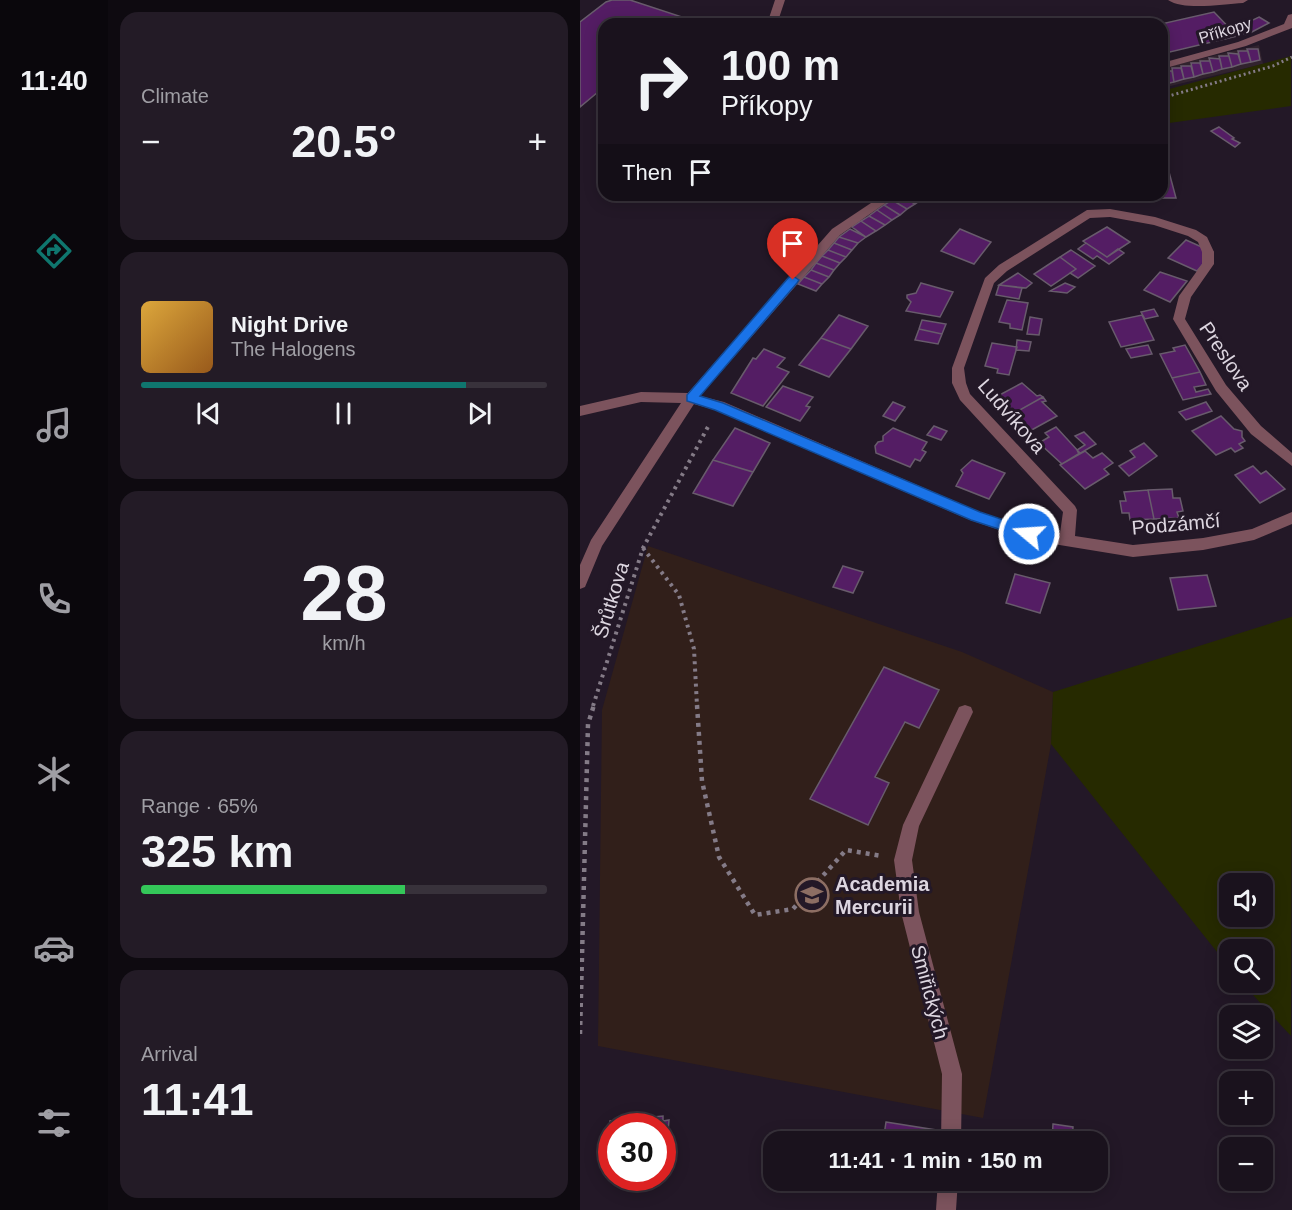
<!DOCTYPE html>
<html lang="en">
<head>
<meta charset="utf-8">
<style>
	:root { --surface:#1a121d; --page:#231b26; --text:#f1f3f6; --muted:#9f9ea4; --line:#38323b; --accent:#0f766e }
	body { margin:0; font-family:Arial,sans-serif; background:var(--page); color:var(--text); height:100vh; display:flex; flex-direction:column; font-size:22px; white-space:nowrap }
	* { box-sizing:border-box; margin:0 }
	p { font-size:20px; color:var(--muted) }
	.icon { flex:none; width:33px; height:33px; fill:none; stroke:currentColor; stroke-width:2; stroke-linecap:round; stroke-linejoin:round }
	.map { position:relative; flex:1; overflow:hidden }
	.panel { display:flex; flex-direction:column; gap:12px; padding:12px; background:#0e0a10; width:472px }
	.panel>* { flex:none }
	.guide { position:absolute; left:18px; top:18px; width:570px; height:183px; border-radius:18px; box-shadow:0 3px 15px #0003,0 0 0 2px var(--line); background:#1a121d; color:var(--text); overflow:hidden }
	.controls { position:absolute; left:639px; top:873px; display:grid; gap:12px }
	.controls a { display:grid; place-items:center; width:54px; height:54px; border-radius:12px; background:var(--surface); box-shadow:0 3px 15px #0003,0 0 0 2px var(--line); font-size:30px }
	.speed { position:absolute; left:18px; top:1113px; display:flex; gap:12px; font-size:30px; font-weight:700; text-align:center }
	.speed>* { display:grid; place-content:center; width:78px; height:78px; border-radius:50%; background:var(--surface); box-shadow:0 3px 15px #0003,0 0 0 2px var(--line); line-height:1 }
	.speed .limit { border:9px solid #d22; background:#fff; color:#111 }
	.pin { position:absolute; display:grid; place-items:center; width:51px; height:51px; color:#fff; margin:-62px -26px; border-radius:50% 50% 50% 0; rotate:-45deg; box-shadow:0 0 6px #0007 }
	.pin .icon { rotate:45deg }
	.me { position:absolute; width:66px; margin:-33px; rotate:288deg; stroke-linejoin:round; filter:drop-shadow(0 0 4px #0008) }
	.turn { display:flex; align-items:center; gap:21px; height:126px; padding:0 24px; font-size:27px }
	.turn .icon { width:78px; height:78px; stroke-width:2.5 }
	.turn b { display:block; font-size:42px; line-height:51px }
	.then { display:flex; align-items:center; height:57px; padding:0 24px; background:#0003; gap:12px; font-size:22px }
	.big { font-size:45px; font-weight:700; line-height:1.1 }
	.panel .card { flex:1; display:flex; flex-direction:column; justify-content:center; gap:9px; min-width:0; padding:0 21px; border-radius:18px; background:var(--page) }
	.panel .dial { align-items:center; gap:0 }
	.dial b { font-size:78px; line-height:1 }
	.song { display:flex; align-items:center; gap:18px }
	.cover { width:72px; height:72px; border-radius:9px; background:linear-gradient(135deg,hsl(40 70% 55%),hsl(30 70% 35%)) }
	.played { height:6px; border-radius:3px; background:linear-gradient(90deg,var(--accent) 80%,var(--line) 80%) }
	.keys { display:flex; justify-content:space-around; direction:ltr }
	.heat { display:flex; justify-content:space-between; align-items:center; font-size:33px; direction:ltr }
	.charge { height:9px; border-radius:4px; background:linear-gradient(90deg,#34c759 65%,var(--line) 0) }
	.trip { position:absolute; left:183px; top:1131px; width:345px; height:60px; border-radius:18px; background:var(--surface); box-shadow:0 3px 15px #0003,0 0 0 2px var(--line); font-weight:700; line-height:60px; text-align:center }
	main { display:flex; flex:1; min-height:0 }
	.dock { display:flex; flex-direction:column; width:108px; justify-content:space-around; align-items:center; background:#0a070c; color:var(--muted) }
	.dock .icon { width:42px; height:42px }
	.dock .active { color:var(--accent) }
	.dock b { font-size:27px; color:var(--text) }
	.map>svg:first-child { display:block }
	.industrial { fill:#31232e }
	.education { fill:#311f1a }
	.green { fill:#262a00; fill-rule:evenodd }
	.building { fill:#541d64; stroke:#685b6c; stroke-width:1.5 }
	.lines { fill:none; stroke-linecap:round; stroke-linejoin:round }
	.path-far2 { stroke:#847b87; stroke-width:3; stroke-dasharray:2 3; stroke-linecap:butt }
	.path-far1 { stroke:#847b87; stroke-width:4; stroke-dasharray:3 4.5; stroke-linecap:butt }
	.path { stroke:#847b87; stroke-width:4.5; stroke-dasharray:4 5; stroke-linecap:butt }
	.minor { fill:#7c535d; fill-rule:evenodd }
	.route { fill:#1a73e8; stroke:#114b97; stroke-width:1.5 }
	.labels { text-anchor:middle; stroke-width:6; stroke-linejoin:round; paint-order:stroke }
	.far-street-label { font-size:16px; fill:#ddd6e0; stroke:#231827 }
	.street-label { font-size:20px; fill:#ddd6e0; stroke:#231827 }
	.poi-label { font-size:20px; font-weight:bold; fill:#ddd6e0; stroke:#231827; text-anchor:start }
</style>
</head>
<body>
<main>
<nav class="dock">
<b>11:40</b>
<svg class="icon active" aria-label="directions" viewBox="0 0 24 24"><path d="M12 3l9 9-9 9-9-9zM9 14v-3h6M13 9l2 2-2 2"/></svg>
<svg class="icon" aria-label="music" viewBox="0 0 24 24"><path d="M9 18V5l10-2v13"/><circle cx="6" cy="18" r="3"/><circle cx="16" cy="16" r="3"/></svg>
<svg class="icon" aria-label="phone" viewBox="0 0 24 24"><path d="M5 4h4l2 5-3 2q2 4 5 5l2-3 5 2v4C11 20 4 13 5 4z"/></svg>
<svg class="icon" aria-label="climate" viewBox="0 0 24 24"><path d="M12 3v18M4 7l16 10M4 17L20 7"/></svg>
<svg class="icon" aria-label="car" viewBox="0 0 24 24"><path d="M5 17H2v-5l4-1 3-4h7l3 4 3 1v5h-3M9 17h6M6 11h13"/><circle cx="7" cy="17" r="2"/><circle cx="17" cy="17" r="2"/></svg>
<svg class="icon" aria-label="filters" viewBox="0 0 24 24"><path d="M4 7h16M4 17h16"/><circle cx="9" cy="7" r="2"/><circle cx="15" cy="17" r="2"/></svg>
</nav>
<section class="panel">
<div class="card"><p>Climate</p>
<div class="heat"><a>−</a><b class="big">20.5°</b><a>+</a></div>
</div>
<div class="card">
<div class="song"><i class="cover"></i><div><b>Night Drive</b><p>The Halogens</p></div></div>
<div class="played"></div>
<div class="keys"><svg class="icon" aria-label="previous" viewBox="0 0 24 24"><path d="M18 5L8 12l10 7zM5 5v14"/></svg><svg class="icon" aria-label="pause" viewBox="0 0 24 24"><path d="M8 5v14M16 5v14"/></svg><svg class="icon" aria-label="next" viewBox="0 0 24 24"><path d="M6 5l10 7-10 7zM19 5v14"/></svg></div>
</div>
<div class="card dial"><b>28</b><p>km/h</p></div>
<div class="card"><p>Range · 65%</p><b class="big">325 km</b><div class="charge"></div></div>
<div class="card"><p>Arrival</p><b class="big">11:41</b></div>
</section>
<div class="map">
<svg width="712" height="1210" viewBox="0 0 712 1210">
	<rect width="100%" height="100%" fill="#231827"/>
	<path class="industrial" d="M 679,45 L 683,64 L 582,88 L 582,68 Z"/>
	<path class="education" d="M 68,546 L 382,652 L 473,692 L 471,744 L 403,1118 L 18,1046 L 22,710 Z"/>
	<path class="green" d="M 711,56 L 711,106 L 582,124 L 582,91 Z
		M 711,617 L 712,617 L 711,1036 L 662,983 L 682,982 L 682,950 L 650,950 L 649,967 L 471,744 L 473,692 ZM 650,884 L 682,884 L 682,916 L 650,916 Z"/>
	<path class="building" d="M 32,0 L 50,0 L 105,18 L 98,24 L 24,24 L 24,87 L 0,107 L 0,22 L 26,2 Z
		M 634,12 L 657,36 L 590,52 L 582,43 L 581,24 Z
		M 679,17 L 689,23 L 666,35 L 656,28 Z
		M 667,49 L 678,49 L 680,60 L 671,62 Z
		M 658,51 L 668,51 L 671,62 L 661,64 Z
		M 648,53 L 658,54 L 661,64 L 652,67 Z
		M 639,56 L 649,56 L 652,67 L 642,69 Z
		M 629,58 L 640,59 L 642,69 L 633,72 Z
		M 620,61 L 630,61 L 633,72 L 623,74 Z
		M 611,63 L 620,63 L 623,74 L 614,77 Z
		M 601,66 L 611,66 L 614,77 L 604,79 Z
		M 592,68 L 601,68 L 604,79 L 594,82 Z
		M 582,71 L 592,71 L 594,82 L 585,84 Z
		M 639,127 L 654,138 L 652,139 L 660,143 L 655,147 L 631,131 Z
		M 582,172 L 589,172 L 596,198 L 562,198 L 561,195 L 582,195 Z
		M 320,195 L 336,195 L 342,199 L 335,204 Z
		M 320,195 L 335,204 L 327,209 L 312,200 Z
		M 392,195 L 407,195 L 411,197 L 407,202 L 401,199 L 397,202 L 390,199 L 394,196 Z
		M 312,200 L 327,209 L 320,215 L 304,205 Z
		M 304,205 L 320,215 L 312,220 L 297,210 Z
		M 297,210 L 312,220 L 305,225 L 289,216 Z
		M 289,216 L 305,225 L 296,231 L 281,221 Z
		M 281,221 L 296,231 L 286,237 L 272,227 Z
		M 527,227 L 550,242 L 527,257 L 503,241 Z
		M 270,229 L 286,237 L 278,243 L 259,237 Z
		M 380,229 L 411,242 L 394,264 L 361,251 Z
		M 259,237 L 278,243 L 272,250 L 254,243 Z
		M 606,240 L 633,252 L 617,271 L 588,258 Z
		M 254,243 L 272,250 L 266,257 L 248,250 Z
		M 506,243 L 527,257 L 538,249 L 544,253 L 529,264 L 517,256 L 513,259 L 498,249 Z
		M 248,250 L 266,257 L 260,263 L 242,256 Z
		M 491,250 L 515,266 L 498,278 L 490,273 L 496,269 L 480,257 Z
		M 242,256 L 260,263 L 254,270 L 236,263 Z
		M 480,257 L 496,269 L 471,286 L 454,274 Z
		M 236,263 L 254,270 L 249,277 L 231,270 Z
		M 231,270 L 249,277 L 242,284 L 224,277 Z
		M 580,272 L 607,281 L 590,302 L 564,290 Z
		M 438,273 L 452,283 L 446,288 L 419,285 Z
		M 224,277 L 242,284 L 236,291 L 218,284 Z
		M 341,283 L 373,292 L 360,317 L 326,311 L 331,302 L 327,298 L 327,295 L 336,293 Z
		M 485,283 L 495,287 L 487,293 L 470,291 Z
		M 419,285 L 442,288 L 439,299 L 416,295 Z
		M 427,300 L 448,303 L 442,330 L 430,328 L 430,324 L 419,322 Z
		M 574,309 L 578,316 L 565,319 L 561,312 Z
		M 259,315 L 288,326 L 271,349 L 241,338 Z
		M 562,315 L 574,340 L 541,347 L 529,322 Z
		M 450,317 L 462,319 L 459,335 L 447,334 Z
		M 342,320 L 366,324 L 362,334 L 339,329 Z
		M 339,329 L 362,334 L 358,344 L 335,340 Z
		M 241,338 L 271,349 L 249,377 L 219,365 Z
		M 437,340 L 451,342 L 449,351 L 436,350 Z
		M 412,343 L 437,347 L 429,375 L 417,373 L 418,369 L 405,366 Z
		M 568,345 L 572,354 L 551,358 L 546,349 Z
		M 605,345 L 620,372 L 592,378 L 580,354 L 595,351 L 593,348 Z
		M 184,349 L 205,358 L 197,367 L 209,372 L 183,406 L 151,393 L 173,358 L 176,359 Z
		M 620,372 L 626,385 L 614,387 L 616,392 L 628,389 L 631,394 L 603,400 L 592,378 Z
		M 442,383 L 457,396 L 460,395 L 463,397 L 431,415 L 414,398 Z
		M 203,386 L 233,397 L 226,406 L 230,407 L 220,421 L 186,407 Z
		M 463,397 L 466,401 L 462,402 L 477,416 L 448,432 L 431,415 Z
		M 313,402 L 325,407 L 315,421 L 303,416 Z
		M 626,402 L 632,411 L 606,420 L 599,412 Z
		M 641,416 L 654,429 L 662,431 L 662,437 L 665,441 L 659,444 L 663,448 L 655,452 L 651,448 L 636,455 L 612,431 Z
		M 354,426 L 367,431 L 361,440 L 347,435 Z
		M 476,427 L 500,453 L 482,464 L 459,443 L 469,437 L 465,433 Z
		M 155,428 L 190,443 L 173,472 L 133,460 Z
		M 313,428 L 347,442 L 342,450 L 346,452 L 340,461 L 335,459 L 330,467 L 296,453 L 295,446 L 298,442 L 303,441 L 303,436 Z
		M 504,432 L 516,444 L 499,454 L 497,450 L 505,445 L 495,436 Z
		M 564,443 L 577,456 L 549,476 L 539,466 L 555,457 L 550,451 Z
		M 505,451 L 513,458 L 522,453 L 533,463 L 524,469 L 529,474 L 505,489 L 480,465 Z
		M 133,460 L 173,472 L 153,506 L 113,493 Z
		M 392,460 L 425,473 L 409,499 L 376,486 L 383,473 L 381,470 Z
		M 673,466 L 681,474 L 686,471 L 705,489 L 680,503 L 655,475 Z
		M 592,489 L 593,498 L 600,498 L 603,511 L 597,512 L 599,518 L 574,519 L 568,490 Z
		M 568,490 L 574,519 L 550,520 L 549,513 L 542,513 L 540,501 L 546,501 L 544,492 Z
		M 263,566 L 283,572 L 273,593 L 253,587 Z
		M 435,574 L 470,583 L 460,613 L 426,603 Z
		M 627,575 L 636,606 L 598,610 L 590,578 Z
		M 304,667 L 359,690 L 339,728 L 325,722 L 295,777 L 309,783 L 288,825 L 230,799 Z
		M 83,1116 L 83,1121 L 89,1120 L 87,1145 L 82,1146 L 82,1126 L 32,1126 L 32,1177 L 26,1177 L 30,1121 Z
		M 306,1122 L 356,1130 L 355,1142 L 303,1142 Z
		M 473,1124 L 493,1127 L 492,1142 L 472,1142 Z
		M 298,1180 L 350,1180 L 349,1189 Z"/>
	<g class="lines">
		<path class="path-far2" d="M 582,98 L 693,66 L 712,57"/>
		<path class="path-far1" d="M 63,548 L 99,595 L 114,649 L 117,706
			M 13,706 L 63,548 L 130,423"/>
		<path class="path" d="M 117,705 L 122,781 L 139,857 L 175,915 L 213,909 L 266,850 L 302,856
			M 0,1034 L 8,724 L 14,705"/>
		<path class="minor" d="M 195,0 L 205,0 L 197,24 L 187,24 Z
			M 588,0 L 668,0 L 663,3 C 644,4 604,11 588,0 Z
			M 712,14 L 712,28 L 666,46 L 582,69 L 582,63 L 658,42 L 704,24 L 708,15 Z
			M 303,195 L 317,195 L 260,235 L 120,396 L 144,402 L 400,512 L 449,528 L 480,533 L 483,512 L 380,400 L 372,383 L 372,368 L 405,278 L 419,265 L 507,210 L 530,209 L 575,217 L 616,230 L 627,237 L 634,252 L 634,264 L 611,297 L 605,319 L 646,385 L 681,426 L 712,453 L 712,466 L 671,434 L 636,391 L 593,319 L 599,296 L 622,264 L 622,252 L 618,242 L 608,236 L 574,225 L 530,217 L 510,218 L 427,271 L 414,283 L 384,368 L 386,383 L 390,394 L 495,506 L 497,510 L 495,536 L 553,545 L 623,538 L 672,529 L 712,512 L 712,524 L 674,540 L 623,550 L 553,557 L 449,540 L 390,520 L 135,410 L 114,404 L 22,546 L 5,587 L 0,589 L 0,565 L 11,540 L 101,403 L 61,402 L 0,416 L 0,406 L 61,392 L 108,393 L 252,229 Z
			M 385,705 L 391,707 L 393,712 L 339,826 L 332,860 L 339,912 L 382,1074 L 381,1142 L 361,1142 L 362,1074 L 321,912 L 314,860 L 323,825 L 379,707 Z
			M 358,1180 L 378,1180 L 376,1210 L 356,1210 Z"/>
	</g>
	<path class="route" d="M 213,276 L 219,280 L 217,283 L 120,396 L 143,403 L 400,512 L 454,530 L 456,534 L 454,538 L 449,539 L 391,520 L 135,410 L 107,401 L 107,395 L 209,277 Z"/>
	<defs>
		<g id="university-ring" transform="scale(1.725)"><circle r="9.5" fill="#231827" stroke="#8d6e63" stroke-width="1.5"/><path d="M0-5L7-2L0 1L-7-2ZM-4 1L0 2.5L4 1V4Q0 6-4 4Z" fill="#8d6e63"/></g>
	</defs>
	<g fill-rule="evenodd">
		<use href="#university-ring" x="232" y="895"/>
	</g>
	<g class="labels">
		<g class="far-street-label">
			<text transform="translate(645 30) rotate(-17)" y="6">Příkopy</text>
		</g>
		<g class="street-label">
			<text transform="translate(646 356) rotate(56)" y="7">Preslova</text>
			<text transform="translate(432 416) rotate(49)" y="7">Ludvíkova</text>
			<text transform="translate(596 524) rotate(-5)" y="7">Podzámčí</text>
			<text transform="translate(31 600) rotate(-73)" y="7">Šrůtkova</text>
			<text transform="translate(350 992) rotate(75)" y="7">Smiřických</text>
		</g>
		<g class="poi-label">
			<text x="255" y="891">Academia<tspan x="255" dy="23">Mercurii</tspan></text>
		</g>
	</g>
</svg>
<div class="controls">
<a><svg class="icon" aria-label="sound" viewBox="0 0 24 24"><path d="M4 9h4l5-4v14l-5-4H4zM17 9q2 3 0 6"/></svg></a>
<a><svg class="icon" aria-label="search" viewBox="0 0 24 24"><circle cx="10" cy="10" r="6"/><path d="M15 15l6 6"/></svg></a>
<a><svg class="icon" aria-label="layers" viewBox="0 0 24 24"><path d="M12 4l9 5-9 5-9-5zM3 14l9 5 9-5"/></svg></a>
<a>+</a>
<a>−</a>
</div>
<div class="speed"><div class="limit">30</div></div>
<div class="pin" style="left:213px;top:280px;background:#d93025"><svg class="icon" aria-label="arrive" viewBox="0 0 24 24"><path d="M6 21V4h12l-3 4 3 4H6"/></svg></div>
<svg class="me" style="left:449px;top:534px" viewBox="-20 -20 40 40"><circle r="17" fill="#1a73e8" stroke="#fff" stroke-width="3"/><path d="M0-11L8 9 0 5-8 9z" fill="#fff"/></svg>
<div class="trip">11:41 · 1 min · 150 m</div>
<div class="guide">
<div class="turn"><svg class="icon" aria-label="right" viewBox="0 0 24 24"><path d="M7 20v-9h11M14 6l5 5-5 5"/></svg><div><b>100 m</b>Příkopy</div></div>
<div class="then">Then<svg class="icon" aria-label="arrive" viewBox="0 0 24 24"><path d="M6 21V4h12l-3 4 3 4H6"/></svg></div>
</div>
</div>
</main>
</body>
</html>
